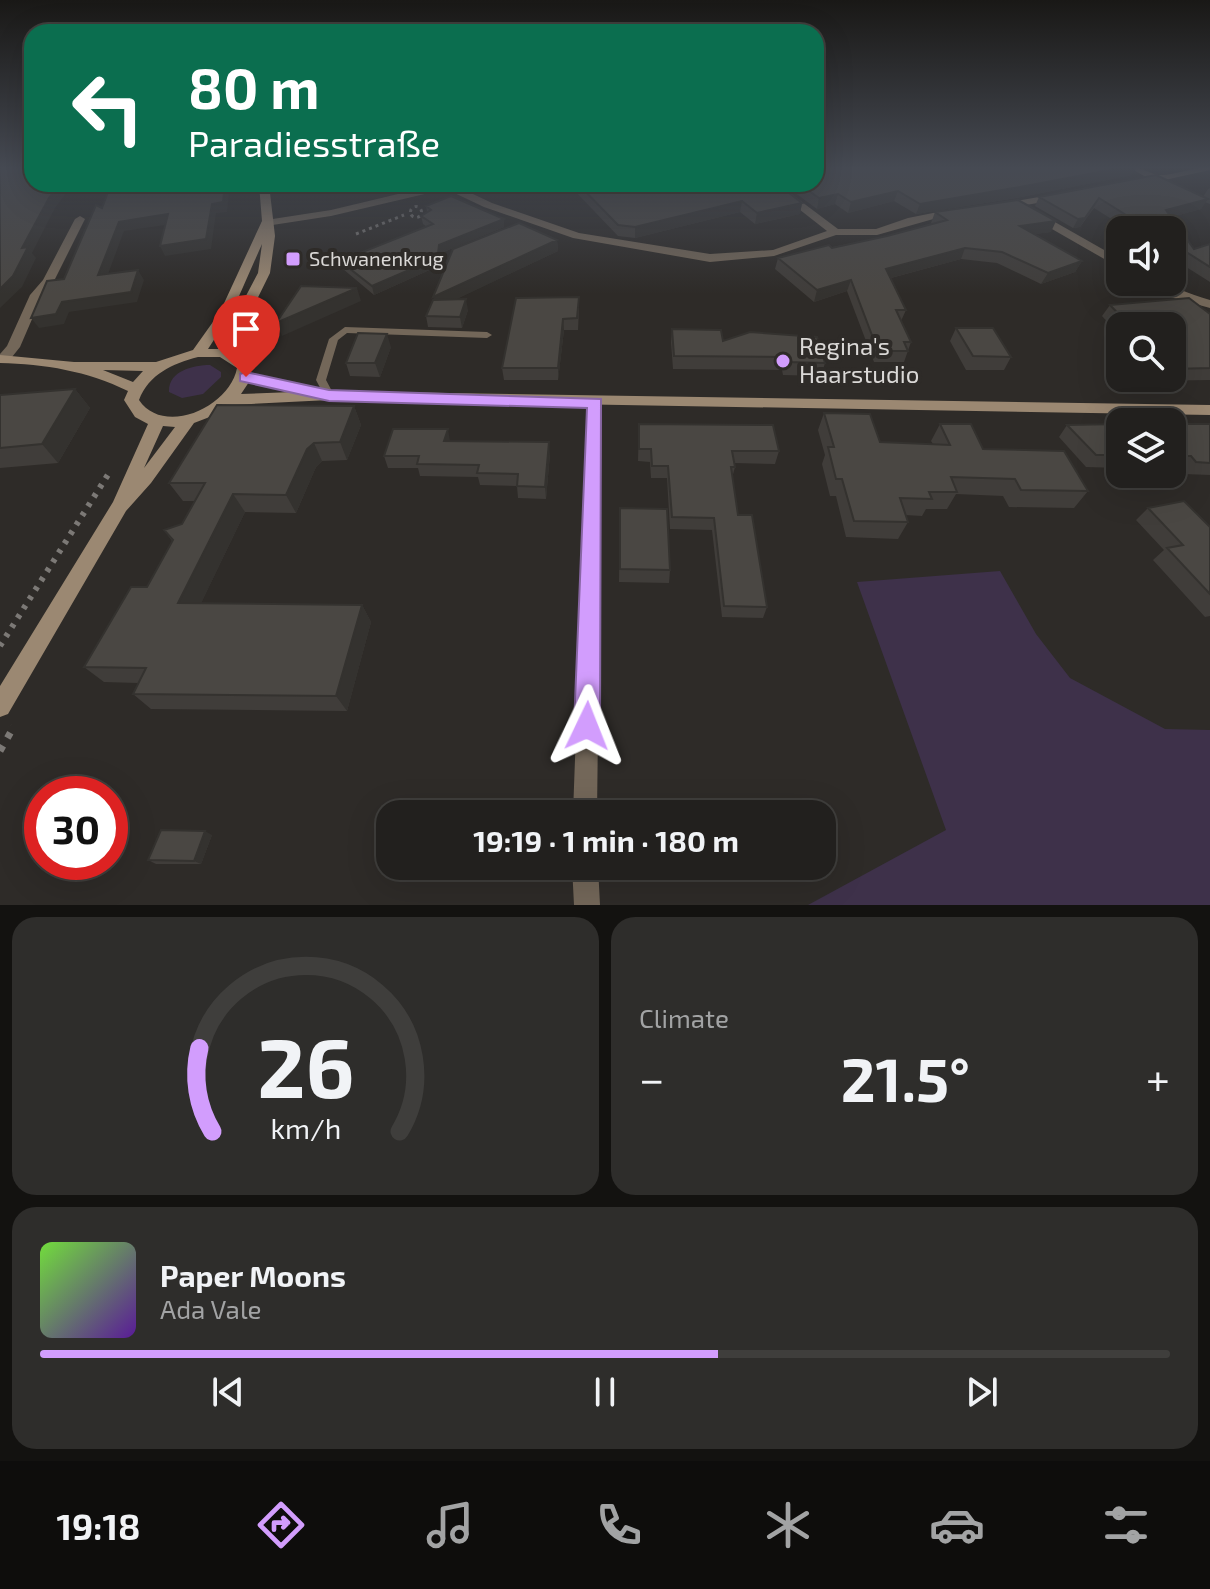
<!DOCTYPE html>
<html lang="en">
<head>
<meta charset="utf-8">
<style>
	:root { --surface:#22201e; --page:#2e2d2b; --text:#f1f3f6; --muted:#a2a3a4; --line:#3f3e3c; --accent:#d29dfd }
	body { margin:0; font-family:"Exo 2",sans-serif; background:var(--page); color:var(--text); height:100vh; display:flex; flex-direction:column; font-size:30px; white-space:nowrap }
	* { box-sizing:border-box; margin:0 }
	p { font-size:26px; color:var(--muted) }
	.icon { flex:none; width:44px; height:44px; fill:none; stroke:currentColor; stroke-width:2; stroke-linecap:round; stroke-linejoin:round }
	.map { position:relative; height:905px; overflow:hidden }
	.side { display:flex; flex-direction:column; gap:12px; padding:12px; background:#131210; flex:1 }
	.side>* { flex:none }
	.top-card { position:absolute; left:24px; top:24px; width:800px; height:168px; border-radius:24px; box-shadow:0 8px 32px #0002,0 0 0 2px var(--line); background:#0b6e4f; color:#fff; overflow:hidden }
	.buttons { position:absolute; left:1106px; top:216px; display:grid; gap:16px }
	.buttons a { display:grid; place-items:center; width:80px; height:80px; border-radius:16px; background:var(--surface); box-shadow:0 8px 32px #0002,0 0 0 2px var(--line); font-size:40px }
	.speed { position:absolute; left:24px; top:776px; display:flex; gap:16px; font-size:40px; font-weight:700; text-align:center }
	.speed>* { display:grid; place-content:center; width:104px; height:104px; border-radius:50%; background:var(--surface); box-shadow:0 8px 32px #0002,0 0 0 2px var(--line); line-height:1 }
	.speed .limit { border:12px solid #d22; background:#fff; color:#111 }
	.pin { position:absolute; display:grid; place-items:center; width:68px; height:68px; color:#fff; margin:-82px -34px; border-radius:50% 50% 50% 0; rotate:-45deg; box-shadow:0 0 8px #0007 }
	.pin .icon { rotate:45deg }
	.me { position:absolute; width:88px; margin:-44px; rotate:2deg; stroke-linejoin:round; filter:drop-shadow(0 0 6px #0008) }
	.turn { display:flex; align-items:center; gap:28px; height:168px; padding:0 32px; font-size:36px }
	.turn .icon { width:104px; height:104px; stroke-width:2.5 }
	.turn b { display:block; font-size:56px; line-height:68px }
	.big { font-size:60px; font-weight:700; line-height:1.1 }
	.side .widget { flex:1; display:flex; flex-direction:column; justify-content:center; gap:12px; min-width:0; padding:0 28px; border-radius:24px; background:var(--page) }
	.side .dial { align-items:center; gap:0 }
	.dial svg { height:208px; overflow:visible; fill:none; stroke:var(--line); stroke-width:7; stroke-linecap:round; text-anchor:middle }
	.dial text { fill:var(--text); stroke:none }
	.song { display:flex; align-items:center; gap:24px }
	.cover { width:96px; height:96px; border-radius:12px; background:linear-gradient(135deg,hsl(100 70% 55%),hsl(270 70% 35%)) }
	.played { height:8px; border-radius:4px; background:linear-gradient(90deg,var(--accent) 60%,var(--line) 60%) }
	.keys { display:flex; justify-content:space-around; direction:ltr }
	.heat { display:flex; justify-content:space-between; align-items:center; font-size:44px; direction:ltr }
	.side .tiles { flex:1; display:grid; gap:12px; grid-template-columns:1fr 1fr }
	.widget:last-child { grid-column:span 2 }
	.trip { position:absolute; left:376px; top:800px; width:460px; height:80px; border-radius:24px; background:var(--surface); box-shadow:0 8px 32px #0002,0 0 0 2px var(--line); font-weight:700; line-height:80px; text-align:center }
	.tabs { display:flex; height:128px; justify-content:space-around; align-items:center; background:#0e0d0c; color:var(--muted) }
	.tabs .icon { width:56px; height:56px }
	.tabs .active { color:var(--accent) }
	.tabs b { font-size:36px; color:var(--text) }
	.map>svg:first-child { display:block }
	.green { fill:#3e314a }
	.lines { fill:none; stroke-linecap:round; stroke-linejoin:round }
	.path-far2 { stroke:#7c7976; stroke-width:3; stroke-dasharray:3 4; stroke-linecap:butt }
	.path-far1 { stroke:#7c7976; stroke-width:6; stroke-dasharray:4 7; stroke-linecap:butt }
	.path { stroke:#7c7976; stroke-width:7; stroke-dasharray:6 9; stroke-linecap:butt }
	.service { fill:#736759; fill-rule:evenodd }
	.minor { fill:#736759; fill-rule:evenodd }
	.secondary { fill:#9b8872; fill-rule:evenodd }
	.wall { fill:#403d3a }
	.shaded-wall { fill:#34322f }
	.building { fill:#4a4743; stroke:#34322f; stroke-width:2 }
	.route { fill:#d29dfd; stroke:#8866a4; stroke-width:2 }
	.poi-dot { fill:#d29dfd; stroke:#2e2b28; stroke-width:3 }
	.labels { text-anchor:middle; stroke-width:8; stroke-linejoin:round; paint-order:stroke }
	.far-poi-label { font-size:20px; fill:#dad8d6; stroke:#2e2b28; text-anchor:start }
	.poi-label { font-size:24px; fill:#dad8d6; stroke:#2e2b28; text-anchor:start }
</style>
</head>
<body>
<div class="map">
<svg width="1210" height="905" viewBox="0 0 1210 905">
	<rect width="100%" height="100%" fill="#2e2b28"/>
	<path class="green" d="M 210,365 L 221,372 L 221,377 L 203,394 L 182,398 L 169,392 C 168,371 193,365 210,365 Z
		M 1000,571 L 1036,634 L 1070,678 L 1165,729 L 1210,730 L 1210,905 L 808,905 L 946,830 L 857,582 Z"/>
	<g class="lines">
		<path class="path-far2" d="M410.5 212a5.5 5.5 0 1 1 11 0a5.5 5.5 0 1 1-11 0Z
			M 356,234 L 404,215"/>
		<path class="path-far1" d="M 0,646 L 109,473"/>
		<path class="path" d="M 0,751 L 13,728 L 11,725"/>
		<path class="service" d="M 345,327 L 487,332 L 492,335 L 487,338 L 347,333 L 338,340 L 326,380 L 334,395 L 329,398 L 325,397 L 316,380 L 329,339 Z"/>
		<path class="minor" d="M 1128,167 C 1144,167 1149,174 1159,175 C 1172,176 1194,167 1210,167 L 1210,170 L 1142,185 L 1138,184 L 1138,180 L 1148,178 Z
			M 440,184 L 458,184 L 456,186 L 492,203 L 579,233 L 710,254 L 773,250 L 827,231 L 767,184 L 778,184 L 838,229 L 876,229 L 908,218 L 953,209 L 958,212 L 877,235 L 836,235 L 774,256 L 710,262 L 573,238 L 484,207 L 446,189 L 331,216 L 266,226 L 261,223 L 266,220 L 331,210 Z
			M 1056,194 L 1060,195 L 1060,199 L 1004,209 L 999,206 L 1004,203 Z
			M 1031,213 L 1039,213 L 1120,259 L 1120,268 L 1031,217 Z
			M 80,216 L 85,219 L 54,281 L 42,296 L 20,347 L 8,362 L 0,363 L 0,354 L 7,346 L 30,295 L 43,280 L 75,219 Z
			M 1145,282 C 1167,282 1188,294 1210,300 L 1210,308 L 1170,297 Z
			M 595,398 L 602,403 L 597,814 L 573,814 L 588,403 Z
			M 572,866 L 598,866 L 600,905 L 574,905 Z"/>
		<path class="secondary" d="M 259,184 L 269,184 L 275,236 L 270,273 L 231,352 L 249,363 L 250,373 L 312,386 L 319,391 L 1210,405 L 1210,415 L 329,400 L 231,405 L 220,413 L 194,423 L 151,483 L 126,511 L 8,714 L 0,717 L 0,686 L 113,502 L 148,424 L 135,417 L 124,400 L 128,391 C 87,371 45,364 0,363 L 0,355 L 74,362 L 156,362 L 193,350 L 220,312 L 262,221 ZM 262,244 L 258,273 L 218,349 L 208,349 L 232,312 ZM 198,357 L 220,357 L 237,368 C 230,407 164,437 139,400 C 149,374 172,364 198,357 ZM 103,370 L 143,371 L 133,382 ZM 249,382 L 293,392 L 241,394 ZM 163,426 L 175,427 L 144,468 Z"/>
	</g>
	<path class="wall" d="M 816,167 L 1132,175 L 1016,198 L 916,214 L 894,201 L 848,213 L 835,204 L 817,209 L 794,192 L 796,184 L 816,184 Z
		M 556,184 L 758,184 L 765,189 L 802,203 L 800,214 L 755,224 L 740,212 L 635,238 L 618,236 L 572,188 L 561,190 Z
		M 1210,188 L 1210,204 L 1205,202 L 1201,209 L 1171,217 L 1194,249 L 1210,244 L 1210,282 L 1172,258 L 1172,230 L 1129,230 L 1094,208 L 1080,227 L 1073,228 L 1035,206 L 1039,197 L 1203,197 L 1208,189 Z
		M 426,206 L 504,219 L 504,227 L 441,253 L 445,263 L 374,295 L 343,269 L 340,261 L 427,227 L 423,224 L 421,216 L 427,212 Z
		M 935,212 L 1051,232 L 1034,234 L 1082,261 L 1075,272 L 1041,284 L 997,263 L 961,259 L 891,278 L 906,310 L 901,321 L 911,342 L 904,362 L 874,362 L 847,291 L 814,302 L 775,269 L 778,258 L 887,236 L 932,224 L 931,223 Z
		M 557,240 L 558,251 L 456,299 L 468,310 L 462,328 L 428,327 L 426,316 Z
		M 516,298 L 579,308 L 578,330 L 564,330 L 558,380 L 504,380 L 502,368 Z
		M 1110,305 L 1210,314 L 1210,380 L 1146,381 L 1143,378 L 1172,378 L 1172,326 L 1120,326 L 1120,336 L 1102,316 Z
		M 956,328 L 1011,357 L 1004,370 L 966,370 L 950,341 Z
		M 672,329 L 723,341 L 825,363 L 821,376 L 783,375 L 782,370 L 673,369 L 671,342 Z
		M 1120,340 L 1120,351 L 1116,346 Z
		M 391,347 L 380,377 L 350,376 L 346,363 Z
		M 75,389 L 90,408 L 58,463 L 0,468 L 0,395 Z
		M 354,406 L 361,425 L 347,460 L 322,461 L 316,467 L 296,513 L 245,512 L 201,603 L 362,605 L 371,622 L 347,711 L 151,709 L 133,694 L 138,683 L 104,682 L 84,667 L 147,587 L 172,541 L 164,530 L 182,524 L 195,501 L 183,501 L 169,483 Z
		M 824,413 L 880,442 L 933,444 L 931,441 L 940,424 L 983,449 L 1088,491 L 1074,508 L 1009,507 L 1003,496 L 956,494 L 947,509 L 926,509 L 922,516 L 905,515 L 908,522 L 898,539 L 846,537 L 836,496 L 830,496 L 822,464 L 825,455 L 818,430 Z
		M 639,424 L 779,451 L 775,464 L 734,463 L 735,467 L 732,478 L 738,515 L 767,607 L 763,618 L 722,617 L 712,530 L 670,529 L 667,478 L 651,478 L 650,462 L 638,461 Z
		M 1120,424 L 1120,468 L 1086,467 L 1059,437 L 1067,425 Z
		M 1172,424 L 1210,424 L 1210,475 L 1184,474 L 1180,469 L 1172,469 Z
		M 450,441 L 550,454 L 546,499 L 518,498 L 517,486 L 480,485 L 478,477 L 420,476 L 418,468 L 388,468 L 384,456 Z
		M 620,508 L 670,570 L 669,583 L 619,582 Z
		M 1148,508 L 1210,527 L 1210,616 L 1205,617 L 1153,560 L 1164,550 L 1136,520 Z
		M 212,835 L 201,864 L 156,864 L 148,860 Z"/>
	<path class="shaded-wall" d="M 1125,167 L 1137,167 L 1132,175 L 1016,198 L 916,214 L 920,204 Z
		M 59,184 L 73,184 L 55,208 L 32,253 L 36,258 L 22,287 L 0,308 L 0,289 L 49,198 Z
		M 225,184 L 230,184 L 227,212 L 216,213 L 211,249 L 165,256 L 160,246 L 212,204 Z
		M 349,184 L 375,184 L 351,191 Z
		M 561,184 L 572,184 L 572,188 L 561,190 Z
		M 898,191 L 894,201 L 848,213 L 851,202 Z
		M 838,194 L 835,204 L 817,209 L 819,198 Z
		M 1099,198 L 1080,227 L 1073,228 L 1078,219 Z
		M 1208,199 L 1201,209 L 1160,220 L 1166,210 Z
		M 742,201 L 740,212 L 635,238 L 635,227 Z
		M 802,203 L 800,214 L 755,224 L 757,213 Z
		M 168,214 L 172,224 L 124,231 L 104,285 L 98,275 L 119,222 Z
		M 504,219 L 504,227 L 441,253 L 441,256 L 444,255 L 445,263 L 374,295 L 372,286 L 439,245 Z
		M 1056,221 L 1051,232 L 1014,237 L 1020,226 Z
		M 557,240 L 558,251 L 436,309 L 433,297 Z
		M 965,248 L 961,259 L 883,280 L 886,269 Z
		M 1082,261 L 1075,272 L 1041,284 L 1048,273 Z
		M 138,270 L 144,280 L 137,302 L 69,312 L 64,324 L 39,328 L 31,318 L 62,302 Z
		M 851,280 L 847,291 L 814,302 L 817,290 Z
		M 357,288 L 361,301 L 282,336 L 276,323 Z
		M 466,299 L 468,310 L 462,328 L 460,317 Z
		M 563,319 L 564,330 L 558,380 L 558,368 Z
		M 387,334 L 391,347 L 380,377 L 375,363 Z
		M 75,389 L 90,408 L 58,463 L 42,444 Z
		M 354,406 L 361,425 L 347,460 L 340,442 Z
		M 448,429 L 450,441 L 444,441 Z
		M 549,442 L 550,454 L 546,499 L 545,487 Z
		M 314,443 L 322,461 L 316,467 L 296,513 L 286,495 L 307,449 Z
		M 233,494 L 245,512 L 193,620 L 178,603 Z
		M 362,605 L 371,622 L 347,711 L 336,696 Z
		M 205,831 L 212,835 L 201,864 L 194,861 Z"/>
	<path class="building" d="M 0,167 L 32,167 L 32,184 L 59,184 L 49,198 L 22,248 L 28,247 L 13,276 L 0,289 Z
		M 816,167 L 1126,167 L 1020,187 L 920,204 L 898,191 L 851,202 L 838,194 L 819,198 L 799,184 L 816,184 L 816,177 L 822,176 L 816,172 Z
		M 1156,175 L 1208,199 L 1166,210 L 1194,249 L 1210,244 L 1210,267 L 1172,243 L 1172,230 L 1150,230 L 1099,198 L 1085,218 L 1078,219 L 1039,197 Z
		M 111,184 L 225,184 L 223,202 L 212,204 L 206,239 L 160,246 L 168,214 L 119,222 L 98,275 L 138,270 L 131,292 L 62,302 L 56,314 L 31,318 L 47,281 L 64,279 L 96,205 L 102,208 Z
		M 578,184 L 758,184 L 765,189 L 780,186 L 802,203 L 757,213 L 742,201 L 635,227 L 618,225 Z
		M 451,196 L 504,219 L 439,245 L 438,254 L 444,255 L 372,286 L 340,261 L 433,224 L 421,216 L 431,210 L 426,206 Z
		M 1018,200 L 1056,221 L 1020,226 L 1082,261 L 1048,273 L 1002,252 L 965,248 L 886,269 L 906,310 L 896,310 L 911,342 L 904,342 L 908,351 L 878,351 L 851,280 L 817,290 L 778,258 L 829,245 L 832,248 L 887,236 L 947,220 L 935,212 Z
		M 519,223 L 557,240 L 433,297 L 453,249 Z
		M 301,286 L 357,288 L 276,323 Z
		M 579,297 L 577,318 L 563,319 L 558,368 L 502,368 L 516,298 Z
		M 1189,298 L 1210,314 L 1210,368 L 1172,369 L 1172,326 L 1130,326 L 1110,305 Z
		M 466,299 L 460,317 L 426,316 L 433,300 Z
		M 956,328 L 993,328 L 1011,357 L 973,356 Z
		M 672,329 L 721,330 L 723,341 L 750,332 L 817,337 L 825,363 L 787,362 L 785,357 L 674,356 Z
		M 358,333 L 387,334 L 375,363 L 346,363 Z
		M 75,389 L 42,444 L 0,448 L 0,395 Z
		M 217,405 L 354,406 L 340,442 L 314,443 L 307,449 L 286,495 L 233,494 L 178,603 L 362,605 L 336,696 L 133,694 L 146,668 L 84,667 L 131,587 L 147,587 L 173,540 L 164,530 L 182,524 L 205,483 L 169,483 Z
		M 824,413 L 870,414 L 880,442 L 950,445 L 940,424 L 971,424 L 983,449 L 1064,451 L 1088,491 L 1021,490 L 1015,479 L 951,477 L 957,492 L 929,492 L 932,499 L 900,498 L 908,522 L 854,521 L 842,479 L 836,479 L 828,447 L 834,447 Z
		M 639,424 L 773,425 L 779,451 L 732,451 L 735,467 L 731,467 L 738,515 L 752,515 L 767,607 L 724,606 L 714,518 L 672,517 L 668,466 L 652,466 L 651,449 L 639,449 Z
		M 1120,424 L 1120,455 L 1096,455 L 1067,425 Z
		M 1172,424 L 1210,424 L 1210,463 L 1196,462 L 1191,456 L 1172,456 Z
		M 393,429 L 448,429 L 444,441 L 549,442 L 545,487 L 517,486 L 518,474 L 477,473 L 479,465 L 417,464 L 419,456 L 384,456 Z
		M 1184,501 L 1210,527 L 1210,594 L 1167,548 L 1183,545 L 1148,508 Z
		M 620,508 L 667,509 L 670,570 L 620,569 Z
		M 161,830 L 205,831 L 194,861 L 148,860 Z"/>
	<linearGradient id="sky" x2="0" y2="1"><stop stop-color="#191816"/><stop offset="0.57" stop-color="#464a53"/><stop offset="1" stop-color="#464a53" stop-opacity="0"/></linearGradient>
	<rect width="1210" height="294" fill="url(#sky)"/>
	<path class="route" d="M 246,372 L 329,390 L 601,399 L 600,726 L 596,735 L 587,739 L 578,735 L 574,726 L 587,408 L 329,401 L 240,381 L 240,374 Z"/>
	<g class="poi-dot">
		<rect x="285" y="251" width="16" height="16" rx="4"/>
		<circle cx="783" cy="361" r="8"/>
	</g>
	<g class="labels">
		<g class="far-poi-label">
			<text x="309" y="266">Schwanenkrug</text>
		</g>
		<g class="poi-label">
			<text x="799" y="355">Regina's<tspan x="799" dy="28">Haarstudio</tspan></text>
		</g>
	</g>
</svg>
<div class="buttons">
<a><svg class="icon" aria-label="sound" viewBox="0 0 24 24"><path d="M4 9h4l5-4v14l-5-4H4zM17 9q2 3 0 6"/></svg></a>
<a><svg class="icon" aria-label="search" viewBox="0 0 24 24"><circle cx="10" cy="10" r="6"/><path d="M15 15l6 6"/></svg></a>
<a><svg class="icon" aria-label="layers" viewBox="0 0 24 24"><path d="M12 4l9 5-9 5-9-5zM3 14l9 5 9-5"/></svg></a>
</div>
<div class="speed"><div class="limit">30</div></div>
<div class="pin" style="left:246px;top:377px;background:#d93025"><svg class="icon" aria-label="arrive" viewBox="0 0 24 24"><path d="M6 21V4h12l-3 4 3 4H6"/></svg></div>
<svg class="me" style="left:587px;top:726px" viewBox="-20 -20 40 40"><path d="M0-17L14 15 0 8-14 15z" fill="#d29dfd" stroke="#fff" stroke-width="4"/></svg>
<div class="trip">19:19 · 1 min · 180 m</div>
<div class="top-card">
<div class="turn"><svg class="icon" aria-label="left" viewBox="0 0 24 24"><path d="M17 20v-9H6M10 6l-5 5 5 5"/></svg><div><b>80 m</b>Paradiesstraße</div></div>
</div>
</div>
<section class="side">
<div class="tiles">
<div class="widget dial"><svg viewBox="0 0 100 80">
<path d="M14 69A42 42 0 1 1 86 69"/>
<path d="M14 69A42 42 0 0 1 9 37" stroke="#d29dfd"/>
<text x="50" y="56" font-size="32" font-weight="700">26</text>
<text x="50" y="72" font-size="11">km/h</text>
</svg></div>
<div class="widget"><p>Climate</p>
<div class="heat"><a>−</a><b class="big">21.5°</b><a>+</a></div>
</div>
<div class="widget">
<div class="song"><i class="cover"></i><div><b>Paper Moons</b><p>Ada Vale</p></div></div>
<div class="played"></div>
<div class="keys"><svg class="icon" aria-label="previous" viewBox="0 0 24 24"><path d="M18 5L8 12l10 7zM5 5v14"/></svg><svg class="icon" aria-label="pause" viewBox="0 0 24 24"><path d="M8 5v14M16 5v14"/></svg><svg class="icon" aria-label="next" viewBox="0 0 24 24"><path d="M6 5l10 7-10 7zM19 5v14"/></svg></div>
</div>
</div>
</section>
<nav class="tabs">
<b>19:18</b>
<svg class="icon active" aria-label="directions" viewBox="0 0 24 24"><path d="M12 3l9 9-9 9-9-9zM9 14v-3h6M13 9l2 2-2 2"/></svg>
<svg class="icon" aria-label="music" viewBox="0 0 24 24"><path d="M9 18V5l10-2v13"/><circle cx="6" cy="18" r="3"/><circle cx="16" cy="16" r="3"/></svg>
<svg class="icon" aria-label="phone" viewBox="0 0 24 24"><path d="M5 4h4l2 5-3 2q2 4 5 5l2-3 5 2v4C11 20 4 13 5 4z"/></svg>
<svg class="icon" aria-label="climate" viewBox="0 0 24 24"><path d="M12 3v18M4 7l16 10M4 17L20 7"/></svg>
<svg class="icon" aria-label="car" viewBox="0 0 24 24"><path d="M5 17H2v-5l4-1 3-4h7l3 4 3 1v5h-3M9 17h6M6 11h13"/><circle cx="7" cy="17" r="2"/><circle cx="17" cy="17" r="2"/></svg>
<svg class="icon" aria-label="filters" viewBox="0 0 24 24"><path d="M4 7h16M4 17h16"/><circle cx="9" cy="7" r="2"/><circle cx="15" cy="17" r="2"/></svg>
</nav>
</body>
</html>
